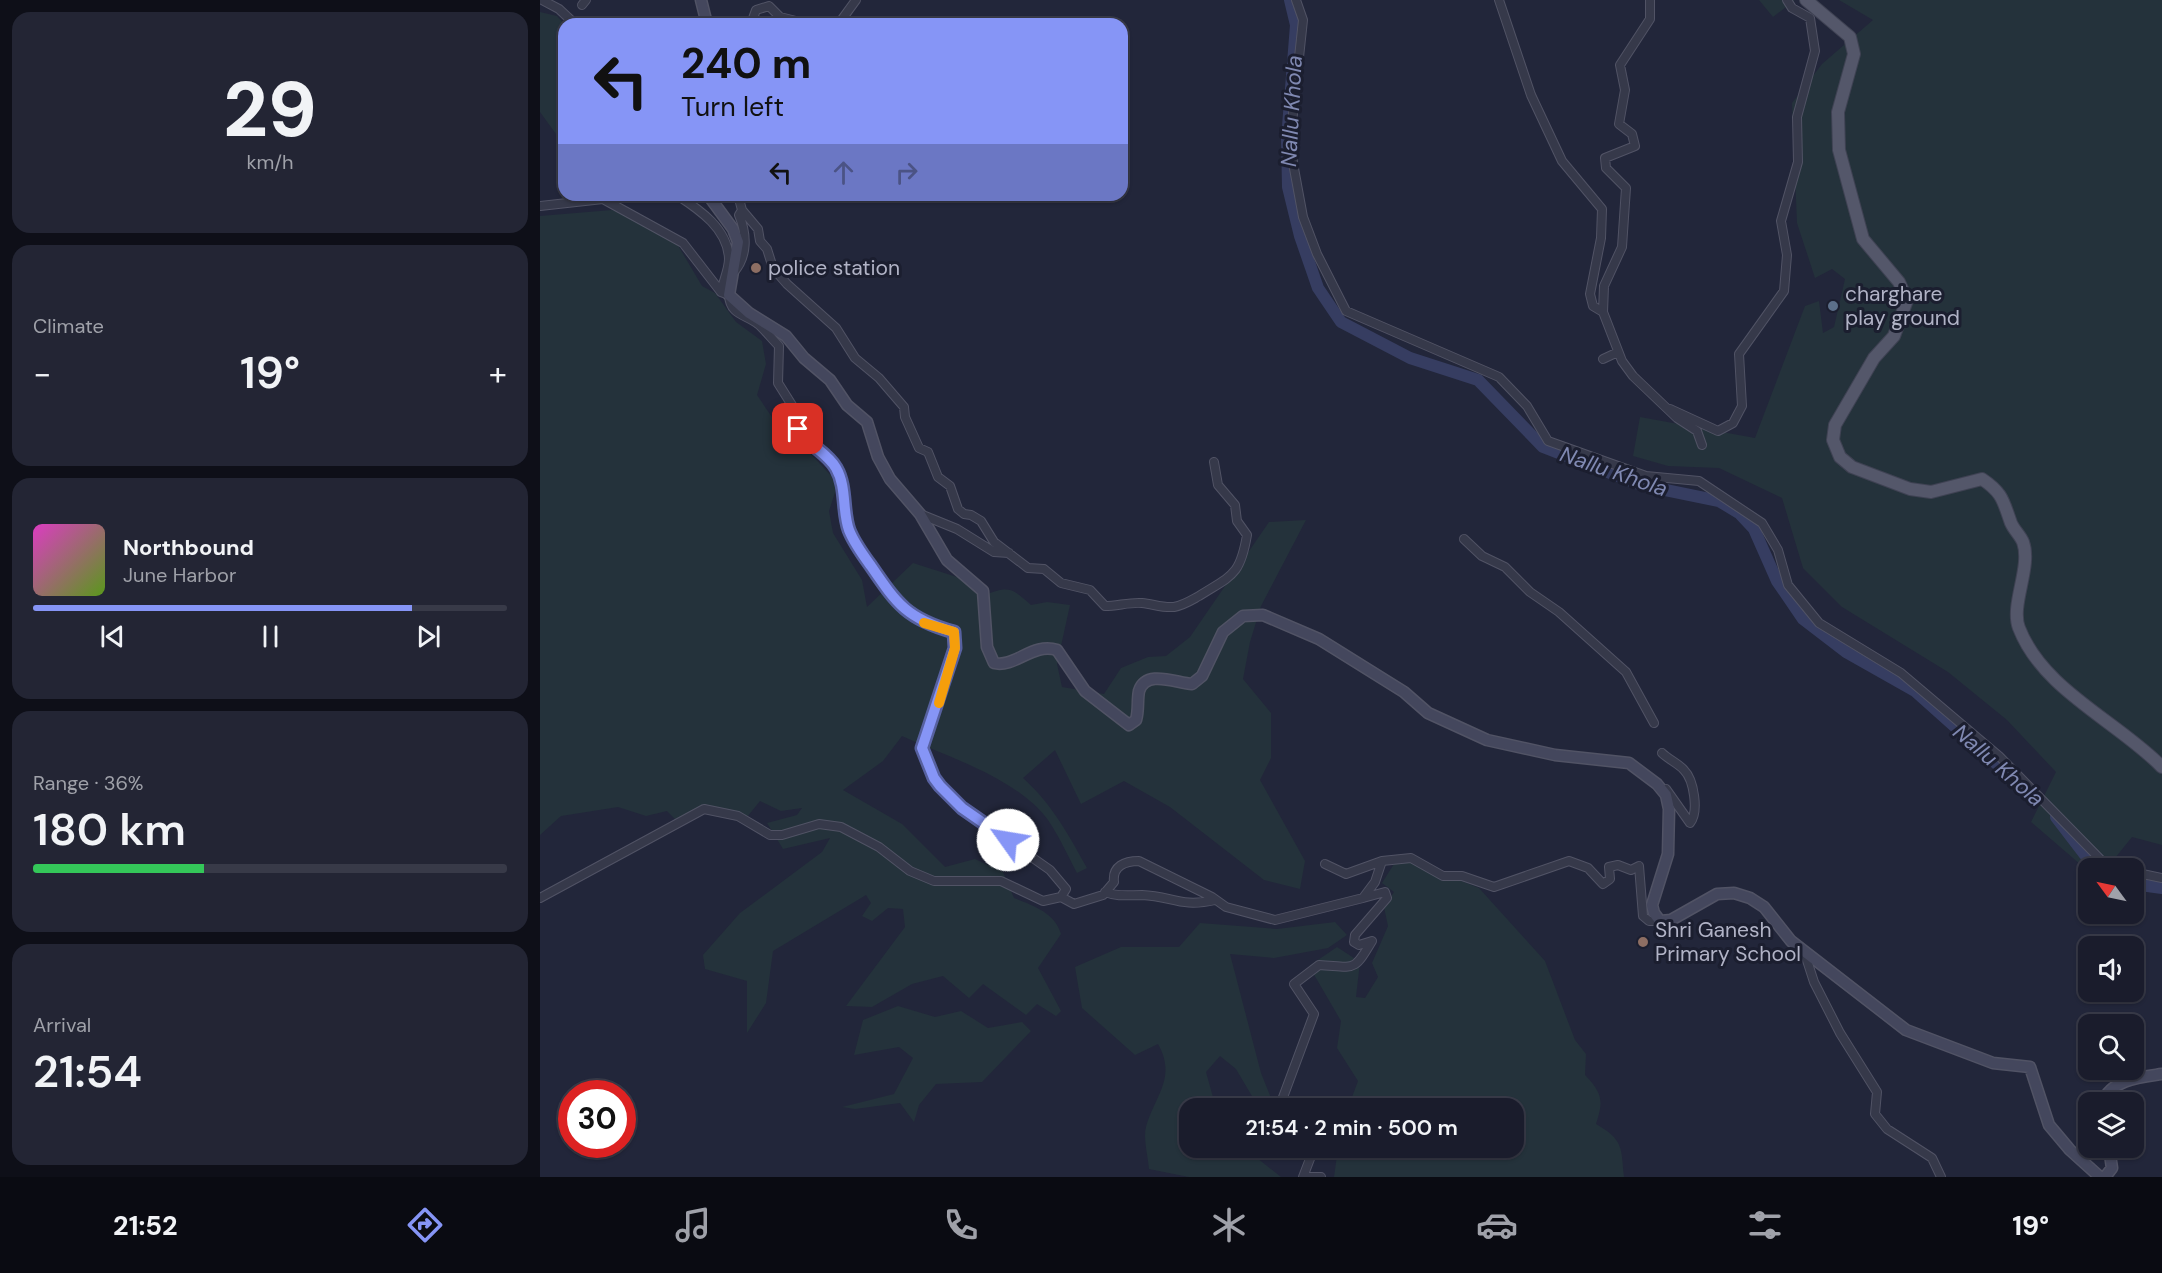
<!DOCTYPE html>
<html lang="en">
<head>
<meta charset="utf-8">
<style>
	:root { --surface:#1a1c2c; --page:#232534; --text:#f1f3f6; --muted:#9fa1a9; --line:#383a48; --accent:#8695f6 }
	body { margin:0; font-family:"DM Sans",sans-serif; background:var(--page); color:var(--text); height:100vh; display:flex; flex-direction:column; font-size:22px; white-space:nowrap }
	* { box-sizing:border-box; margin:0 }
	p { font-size:20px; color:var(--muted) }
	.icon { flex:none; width:33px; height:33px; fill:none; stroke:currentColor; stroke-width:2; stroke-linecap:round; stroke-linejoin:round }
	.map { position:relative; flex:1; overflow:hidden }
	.details { display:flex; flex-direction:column; gap:12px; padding:12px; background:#0e0f18; width:540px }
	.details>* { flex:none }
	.guide { position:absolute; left:18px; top:18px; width:570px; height:183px; border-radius:18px; box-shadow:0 2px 4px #0004,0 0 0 2px var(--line); background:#8695f6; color:#111; overflow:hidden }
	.needle { width:39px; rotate:303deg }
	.tools { position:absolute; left:1538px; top:858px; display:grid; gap:12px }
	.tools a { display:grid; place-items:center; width:66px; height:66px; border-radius:12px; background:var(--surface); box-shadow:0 2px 4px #0004,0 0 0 2px var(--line); font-size:30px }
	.speed { position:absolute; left:18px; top:1080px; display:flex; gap:12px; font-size:30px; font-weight:700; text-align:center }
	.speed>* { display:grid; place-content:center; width:78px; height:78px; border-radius:50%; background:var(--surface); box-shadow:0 2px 4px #0004,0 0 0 2px var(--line); line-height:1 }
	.speed .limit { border:9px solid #d22; background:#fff; color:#111 }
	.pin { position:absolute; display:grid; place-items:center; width:51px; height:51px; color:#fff; margin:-26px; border-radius:12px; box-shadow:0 3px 9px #0006 }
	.me { position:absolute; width:66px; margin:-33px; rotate:302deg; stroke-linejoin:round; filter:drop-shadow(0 0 4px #0008) }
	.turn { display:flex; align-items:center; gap:21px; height:126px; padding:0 24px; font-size:27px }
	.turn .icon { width:78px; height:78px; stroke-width:2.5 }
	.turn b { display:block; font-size:42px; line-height:51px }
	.lanes { display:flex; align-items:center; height:57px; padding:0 24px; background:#0003; justify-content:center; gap:30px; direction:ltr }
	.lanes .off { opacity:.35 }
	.big { font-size:45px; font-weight:600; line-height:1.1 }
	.details .widget { flex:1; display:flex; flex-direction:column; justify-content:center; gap:9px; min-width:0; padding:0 21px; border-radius:18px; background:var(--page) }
	.details .dial { align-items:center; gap:0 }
	.dial b { font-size:78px; line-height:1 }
	.song { display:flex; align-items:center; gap:18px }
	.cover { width:72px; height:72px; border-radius:9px; background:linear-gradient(135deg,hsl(310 70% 55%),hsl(90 70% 35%)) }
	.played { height:6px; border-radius:3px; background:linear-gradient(90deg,var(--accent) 80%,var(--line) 80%) }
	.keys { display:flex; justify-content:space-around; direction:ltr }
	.heat { display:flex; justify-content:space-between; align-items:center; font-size:33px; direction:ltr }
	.charge { height:9px; border-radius:4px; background:linear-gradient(90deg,#34c759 36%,var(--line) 0) }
	.trip { position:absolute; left:639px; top:1098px; width:345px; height:60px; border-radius:18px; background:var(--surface); box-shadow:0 2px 4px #0004,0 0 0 2px var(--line); font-weight:600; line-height:60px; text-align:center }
	.menu { display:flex; height:96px; justify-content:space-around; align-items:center; background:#0a0b12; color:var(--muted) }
	.menu .icon { width:42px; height:42px }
	.menu .on { color:var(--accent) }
	.menu b { font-size:27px; color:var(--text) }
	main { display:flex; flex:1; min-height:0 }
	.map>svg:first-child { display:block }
	.green { fill:#24323b }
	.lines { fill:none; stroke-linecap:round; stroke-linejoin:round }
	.river { stroke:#363d61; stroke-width:12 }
	.minor-casing { stroke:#515365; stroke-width:10 }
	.secondary-casing { stroke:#515365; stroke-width:13 }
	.primary-casing { stroke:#3f4253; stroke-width:14 }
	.minor { stroke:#36394a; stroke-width:8 }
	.secondary { stroke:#44475d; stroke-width:10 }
	.primary { stroke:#54576a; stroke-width:12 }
	.route-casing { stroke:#5761a0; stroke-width:15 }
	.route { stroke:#8695f6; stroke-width:10 }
	.slow { stroke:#f59e0b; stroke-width:10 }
	.education-dot { fill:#8d6e63; stroke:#1b1e2f; stroke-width:2 }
	.service-dot { fill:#5c6f8a; stroke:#1b1e2f; stroke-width:2 }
	.labels { text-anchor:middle; stroke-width:6; stroke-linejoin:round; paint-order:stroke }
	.poi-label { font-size:21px; fill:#b1b3c6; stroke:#1b1e2f; text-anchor:start }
	.water-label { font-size:22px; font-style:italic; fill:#8089b2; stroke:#1b1e2f }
</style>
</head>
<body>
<main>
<section class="details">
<div class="widget dial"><b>29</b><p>km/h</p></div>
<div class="widget"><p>Climate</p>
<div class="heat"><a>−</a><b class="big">19°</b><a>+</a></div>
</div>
<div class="widget">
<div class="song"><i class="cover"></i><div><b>Northbound</b><p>June Harbor</p></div></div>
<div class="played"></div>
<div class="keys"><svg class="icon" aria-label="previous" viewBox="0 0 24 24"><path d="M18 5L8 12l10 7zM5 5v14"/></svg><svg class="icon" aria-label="pause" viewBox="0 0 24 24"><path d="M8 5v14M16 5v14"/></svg><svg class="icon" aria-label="next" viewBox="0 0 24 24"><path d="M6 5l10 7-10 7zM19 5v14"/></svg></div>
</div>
<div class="widget"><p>Range · 36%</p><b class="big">180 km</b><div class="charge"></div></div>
<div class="widget"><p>Arrival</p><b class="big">21:54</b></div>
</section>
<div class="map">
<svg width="1622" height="1177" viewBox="0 0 1622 1177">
	<rect width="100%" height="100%" fill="#22263a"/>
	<path class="green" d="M 1219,0 L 1255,0 L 1233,17 Z
		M 1299,0 L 1622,0 L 1622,845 L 1592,837 L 1567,868 L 1548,868 L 1548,871 L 1491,822 L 1516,772 L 1467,720 L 1408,672 L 1302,607 L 1263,568 L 1242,498 L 1179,468 L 1128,466 L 1093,456 L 1100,417 L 1215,438 L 1265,306 L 1279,301 L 1283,333 L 1294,327 L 1305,279 L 1292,269 L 1275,278 L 1257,223 L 1252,103 L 1282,64 L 1333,20 Z
		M 0,12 L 17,16 L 24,24 L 24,145 L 0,112 Z
		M 72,210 L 93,216 L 136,242 L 162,286 L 175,293 L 196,322 L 222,341 L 226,364 L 217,395 L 240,429 L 266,449 L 298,483 L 289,511 L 293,533 L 322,580 L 327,607 L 373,563 L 420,578 L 444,595 C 469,586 471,587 491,605 L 507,602 L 530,605 L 517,664 L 522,687 L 564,694 L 581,668 L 608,657 L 626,656 L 650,637 L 729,522 L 766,520 L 721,606 L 710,642 L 703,679 L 731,713 L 731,758 L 720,780 L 765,861 L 760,889 L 724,880 L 630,807 L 584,781 L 541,804 L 515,750 L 483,778 C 512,804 528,834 547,868 L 537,873 C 528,856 519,836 508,820 C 477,778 408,757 362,736 L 343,761 L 303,790 L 362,824 L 405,867 L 435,859 L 463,872 L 474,898 C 494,906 515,913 521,934 L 498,968 L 521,1011 L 516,1016 L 497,1004 L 486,1015 L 443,984 L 429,998 L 403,976 L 372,984 L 332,1007 L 306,1006 L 365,927 L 363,909 L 348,908 L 332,921 L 322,916 L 331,903 L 326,895 L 233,951 L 226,1003 L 207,1033 L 207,981 L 165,969 L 163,955 L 200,913 L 282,852 L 290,838 L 243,849 L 227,823 L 257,815 L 262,808 L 241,811 L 220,801 L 203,822 L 163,806 L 139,823 L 127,811 L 106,816 L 78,807 L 21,816 L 0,835 L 0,216 Z
		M 859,856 L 939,888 L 1005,961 L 1035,1040 L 1046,1054 L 1045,1075 C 1062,1093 1064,1100 1056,1124 C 1084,1140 1081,1148 1084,1177 L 794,1177 L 798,1148 L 974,1148 L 974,1108 L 808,1108 L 818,1081 L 797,1048 L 801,1021 L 769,966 L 797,947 L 820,962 L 816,997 L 825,998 L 838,977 L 832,963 L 848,926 L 844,907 L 854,892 L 842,883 Z
		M 795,922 L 807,935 L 788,948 L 734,958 L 690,954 L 721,1073 L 735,1108 L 719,1108 L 696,1069 L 680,1056 L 666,1072 L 676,1108 L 650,1108 L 650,1148 L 713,1148 L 717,1158 L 741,1177 L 649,1177 L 609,1169 C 608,1156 603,1138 606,1127 C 615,1095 637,1078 618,1044 L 595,1055 L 542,1008 L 535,967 L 581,947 L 639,947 L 660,923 L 737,929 Z
		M 358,1006 L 395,1017 L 421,1011 L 448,1028 L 482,1022 L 491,1031 L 442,1082 L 396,1084 L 379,1105 L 374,1122 L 360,1103 L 315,1109 L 302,1107 L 354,1094 L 373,1058 L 359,1047 L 314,1055 L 323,1020 Z"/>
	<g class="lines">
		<path class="river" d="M 750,0 L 756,25 L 747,139 L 748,187 L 760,236 L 778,288 L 801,322 L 870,358 L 938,380 L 1003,447 L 1101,485 L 1179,501 L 1199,513 L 1214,529 L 1237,581 L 1263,619 L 1306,652 L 1375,691 L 1469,775 L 1493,792
			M 1516,817 L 1549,860 L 1564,868
			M 1593,884 L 1622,888"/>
		<g class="minor-casing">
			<path id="minor" d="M 2,0 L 19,9 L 35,24
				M 756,0 L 763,20 L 751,132 L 753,163 L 763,217 L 777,254 L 806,311 L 959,377 L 987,406 L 1008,441 L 1106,476 L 1159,481 L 1222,523 L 1238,550 L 1248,585 L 1279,623 L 1361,673 L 1459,756 L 1562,861 L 1580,868
				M 959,0 L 991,95 L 1022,161 L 1062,209 L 1061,238 L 1050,294 L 1053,306 L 1063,312 L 1082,361 L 1093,376 L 1137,418 L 1157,431 L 1162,445
				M 42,5 L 46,0
				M 211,24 L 216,10 L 229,6 L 240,17 L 268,24
				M 275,24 L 300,22 L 316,0
				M 63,199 L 143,243 L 181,292
				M 0,206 L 63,199 L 63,195
				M 202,210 L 218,229 L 220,241 L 227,249 L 233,268 L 247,284 L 296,328 L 315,358 L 339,378 L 364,407 L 365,417 L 379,448 L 388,452 L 398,477 L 410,486 L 418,509 L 424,514 L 431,515 L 441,521 L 454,542 L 488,568 L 504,569 L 521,583 L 550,590 L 565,606 C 577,606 590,602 602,603 C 613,604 622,608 634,607 C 644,605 650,601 659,596 C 692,575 700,576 707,535 L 697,521 L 695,505 L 678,485 L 674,462
				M 193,273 C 208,257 207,234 199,215 L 202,210 L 198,195
				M 1063,312 L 1064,286 L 1082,247 L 1086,188 L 1066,168 L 1065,158 L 1095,146 L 1092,134 L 1079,124 L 1085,90 L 1080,65 L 1110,19 L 1110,0
				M 1063,359 L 1078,352
				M 1130,409 L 1178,431 L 1193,423 L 1202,406 L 1199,354 L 1244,291 L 1247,255 L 1241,221 L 1258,162 L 1257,117 L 1275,51 L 1270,18 L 1252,8 L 1247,0
				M 380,514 L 417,529 L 454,552 L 469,553
				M 924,539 L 942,556 L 965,567 L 990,592 L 1019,612 L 1086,672 L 1114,723
				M 1122,753 C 1128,759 1139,764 1144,770 C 1154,780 1159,812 1150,823 L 1126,789
				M 785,864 L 806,874 L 842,861 L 871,858 L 903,876 L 922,876 L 954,887 L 1029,861 L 1048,868 L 1063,884 L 1070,879 L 1069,867 L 1078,865 L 1091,870 L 1099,866 L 1103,916 L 1109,921 L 1120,921
				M 1593,872 L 1622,878
				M 565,892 C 577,897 589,895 602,895 C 632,896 640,908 675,900
				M 521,897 L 534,904 L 563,895 L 574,882 C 572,866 585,861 599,861 L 672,897 L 686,907 L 735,920 L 823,898 L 835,882 L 842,861
				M 0,898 L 164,809 L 198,816 L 230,835 L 242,835 L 279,824 L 301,827 L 339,847 L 370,871 L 394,881 L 461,881 L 503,901 L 521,897 L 526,889 L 510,870 L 422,808 L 394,778 L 382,748 L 415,648 L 414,632 C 367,620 357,604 330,565 C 323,555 313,542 309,530 C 303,510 307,486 295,467 C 284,448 255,444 260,418 L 238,383 L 239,346 C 232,339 225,330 218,324 C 205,314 190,315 189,295 L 181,292 C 183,282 189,269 189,259 C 188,229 160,210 137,195
				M 1264,951 L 1274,982 L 1300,1033 L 1337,1092 L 1335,1114 L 1347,1129 L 1392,1158 L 1401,1177
				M 739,1108 L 774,1014 L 754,984 L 779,965 C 815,967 813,973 832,941 L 819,945 L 814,942 L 815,935 L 847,898 L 845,892 L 823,898
				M 770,1148 L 773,1151 L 763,1177 L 781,1177"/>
		</g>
		<g class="secondary-casing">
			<path id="secondary" d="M 161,0 L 167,24
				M 168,195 L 193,229 L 198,242 L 189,295 L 209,313 L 246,336 L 264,358 L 290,380 L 307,405 L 327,422 L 338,457 L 350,479 L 380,514 L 407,560 L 443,591 L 447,647 L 454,663 C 475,668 493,642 517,650 L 545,691 L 589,725 L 596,720 C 599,710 597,701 599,691 C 606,669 636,683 652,684 L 662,676 L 683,632 L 703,616 L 723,615 L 779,639 L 864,692 L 888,713 L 947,740 L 1015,755 L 1089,763 L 1117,784 L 1126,795 L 1129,809 L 1128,854 L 1112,905 L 1114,913 L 1120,921 L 1131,920 L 1177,894 L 1194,893 L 1210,898 L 1224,907 L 1251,941 L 1366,1030 L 1453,1063 L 1490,1067 L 1509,1125 L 1530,1150 L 1560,1177
				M 1563,1102 C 1571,1079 1602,1077 1622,1074
				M 1565,1177 L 1572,1168 L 1569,1148"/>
		</g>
		<g class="primary-casing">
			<path id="primary" d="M 1266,0 L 1310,37 L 1314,54 L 1298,112 L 1299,150 L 1323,239 L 1359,282 L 1367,300 L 1354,336 L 1334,358 L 1295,425 L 1293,440 L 1300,457 L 1312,467 L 1370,489 L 1391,492 L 1442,479 C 1463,493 1463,501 1471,523 C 1474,530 1480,535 1483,542 C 1492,567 1470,605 1479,628 C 1503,690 1577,721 1622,767"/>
		</g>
		<use href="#minor" class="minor"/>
		<use href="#secondary" class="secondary"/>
		<use href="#primary" class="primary"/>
	</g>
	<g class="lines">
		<g class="route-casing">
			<path id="route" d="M 258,429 C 267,445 287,452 296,468 C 307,487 302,511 309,530 C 314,543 323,555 331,566 C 357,604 367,619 414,632 L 415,648 L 382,748 L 394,778 L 400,786 L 422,808 L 468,840"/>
		</g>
		<use href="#route" class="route"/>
		<path class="slow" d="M 384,623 L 414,632 L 415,648 L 399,703"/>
	</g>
	<g class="education-dot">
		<circle cx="216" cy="268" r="6"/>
		<circle cx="1103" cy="942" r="6"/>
	</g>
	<circle class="service-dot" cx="1293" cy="306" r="6"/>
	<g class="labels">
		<g class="poi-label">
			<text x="228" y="275">police station</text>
			<text x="1305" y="301">charghare<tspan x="1305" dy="24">play ground</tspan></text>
			<text x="1115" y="937">Shri Ganesh<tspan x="1115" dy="24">Primary School</tspan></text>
		</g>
		<g class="water-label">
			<text transform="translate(751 111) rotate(-87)" y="8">Nallu Khola</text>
			<text transform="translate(1074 471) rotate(19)" y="8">Nallu Khola</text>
			<text transform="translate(1459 765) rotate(41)" y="8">Nallu Khola</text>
		</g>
	</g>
</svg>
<div class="tools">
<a><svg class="needle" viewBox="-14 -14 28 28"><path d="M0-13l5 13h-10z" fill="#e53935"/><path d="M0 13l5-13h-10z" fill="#9fa1a9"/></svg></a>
<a><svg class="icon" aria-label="sound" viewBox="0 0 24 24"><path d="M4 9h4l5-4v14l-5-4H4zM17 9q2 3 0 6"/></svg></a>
<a><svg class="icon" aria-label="search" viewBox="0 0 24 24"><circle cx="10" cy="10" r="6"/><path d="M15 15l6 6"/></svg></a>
<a><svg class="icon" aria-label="layers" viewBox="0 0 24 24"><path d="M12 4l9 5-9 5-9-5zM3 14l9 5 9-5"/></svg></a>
</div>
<div class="speed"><div class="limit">30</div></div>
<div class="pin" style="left:258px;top:429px;background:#d93025"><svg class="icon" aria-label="arrive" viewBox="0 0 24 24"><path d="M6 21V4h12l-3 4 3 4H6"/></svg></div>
<svg class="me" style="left:468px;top:840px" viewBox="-20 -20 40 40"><circle r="19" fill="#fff"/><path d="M0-13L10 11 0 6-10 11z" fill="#8695f6"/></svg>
<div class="trip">21:54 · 2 min · 500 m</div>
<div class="guide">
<div class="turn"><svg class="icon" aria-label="left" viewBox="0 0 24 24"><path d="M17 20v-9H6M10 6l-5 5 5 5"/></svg><div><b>240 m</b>Turn left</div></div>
<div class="lanes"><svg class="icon" aria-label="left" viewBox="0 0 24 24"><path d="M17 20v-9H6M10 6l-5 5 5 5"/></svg><svg class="icon off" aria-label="ahead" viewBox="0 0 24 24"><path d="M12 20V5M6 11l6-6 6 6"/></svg><svg class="icon off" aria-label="right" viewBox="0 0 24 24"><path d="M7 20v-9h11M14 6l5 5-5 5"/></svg></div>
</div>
</div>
</main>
<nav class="menu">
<b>21:52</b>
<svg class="icon on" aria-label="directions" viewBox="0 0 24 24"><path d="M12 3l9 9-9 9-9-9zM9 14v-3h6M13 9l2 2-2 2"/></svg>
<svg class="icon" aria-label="music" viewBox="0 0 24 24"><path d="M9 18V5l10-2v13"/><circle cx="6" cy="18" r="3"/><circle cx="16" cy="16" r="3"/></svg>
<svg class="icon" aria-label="phone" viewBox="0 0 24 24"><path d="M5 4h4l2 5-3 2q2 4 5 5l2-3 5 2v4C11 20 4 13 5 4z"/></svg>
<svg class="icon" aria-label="climate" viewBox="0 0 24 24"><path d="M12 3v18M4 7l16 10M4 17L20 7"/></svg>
<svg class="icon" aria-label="car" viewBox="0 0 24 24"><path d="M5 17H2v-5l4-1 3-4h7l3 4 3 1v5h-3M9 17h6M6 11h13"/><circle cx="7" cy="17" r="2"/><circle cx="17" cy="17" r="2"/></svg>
<svg class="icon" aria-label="filters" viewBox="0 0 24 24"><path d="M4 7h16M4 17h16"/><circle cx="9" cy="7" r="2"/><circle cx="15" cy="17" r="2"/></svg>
<b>19°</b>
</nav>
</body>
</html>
